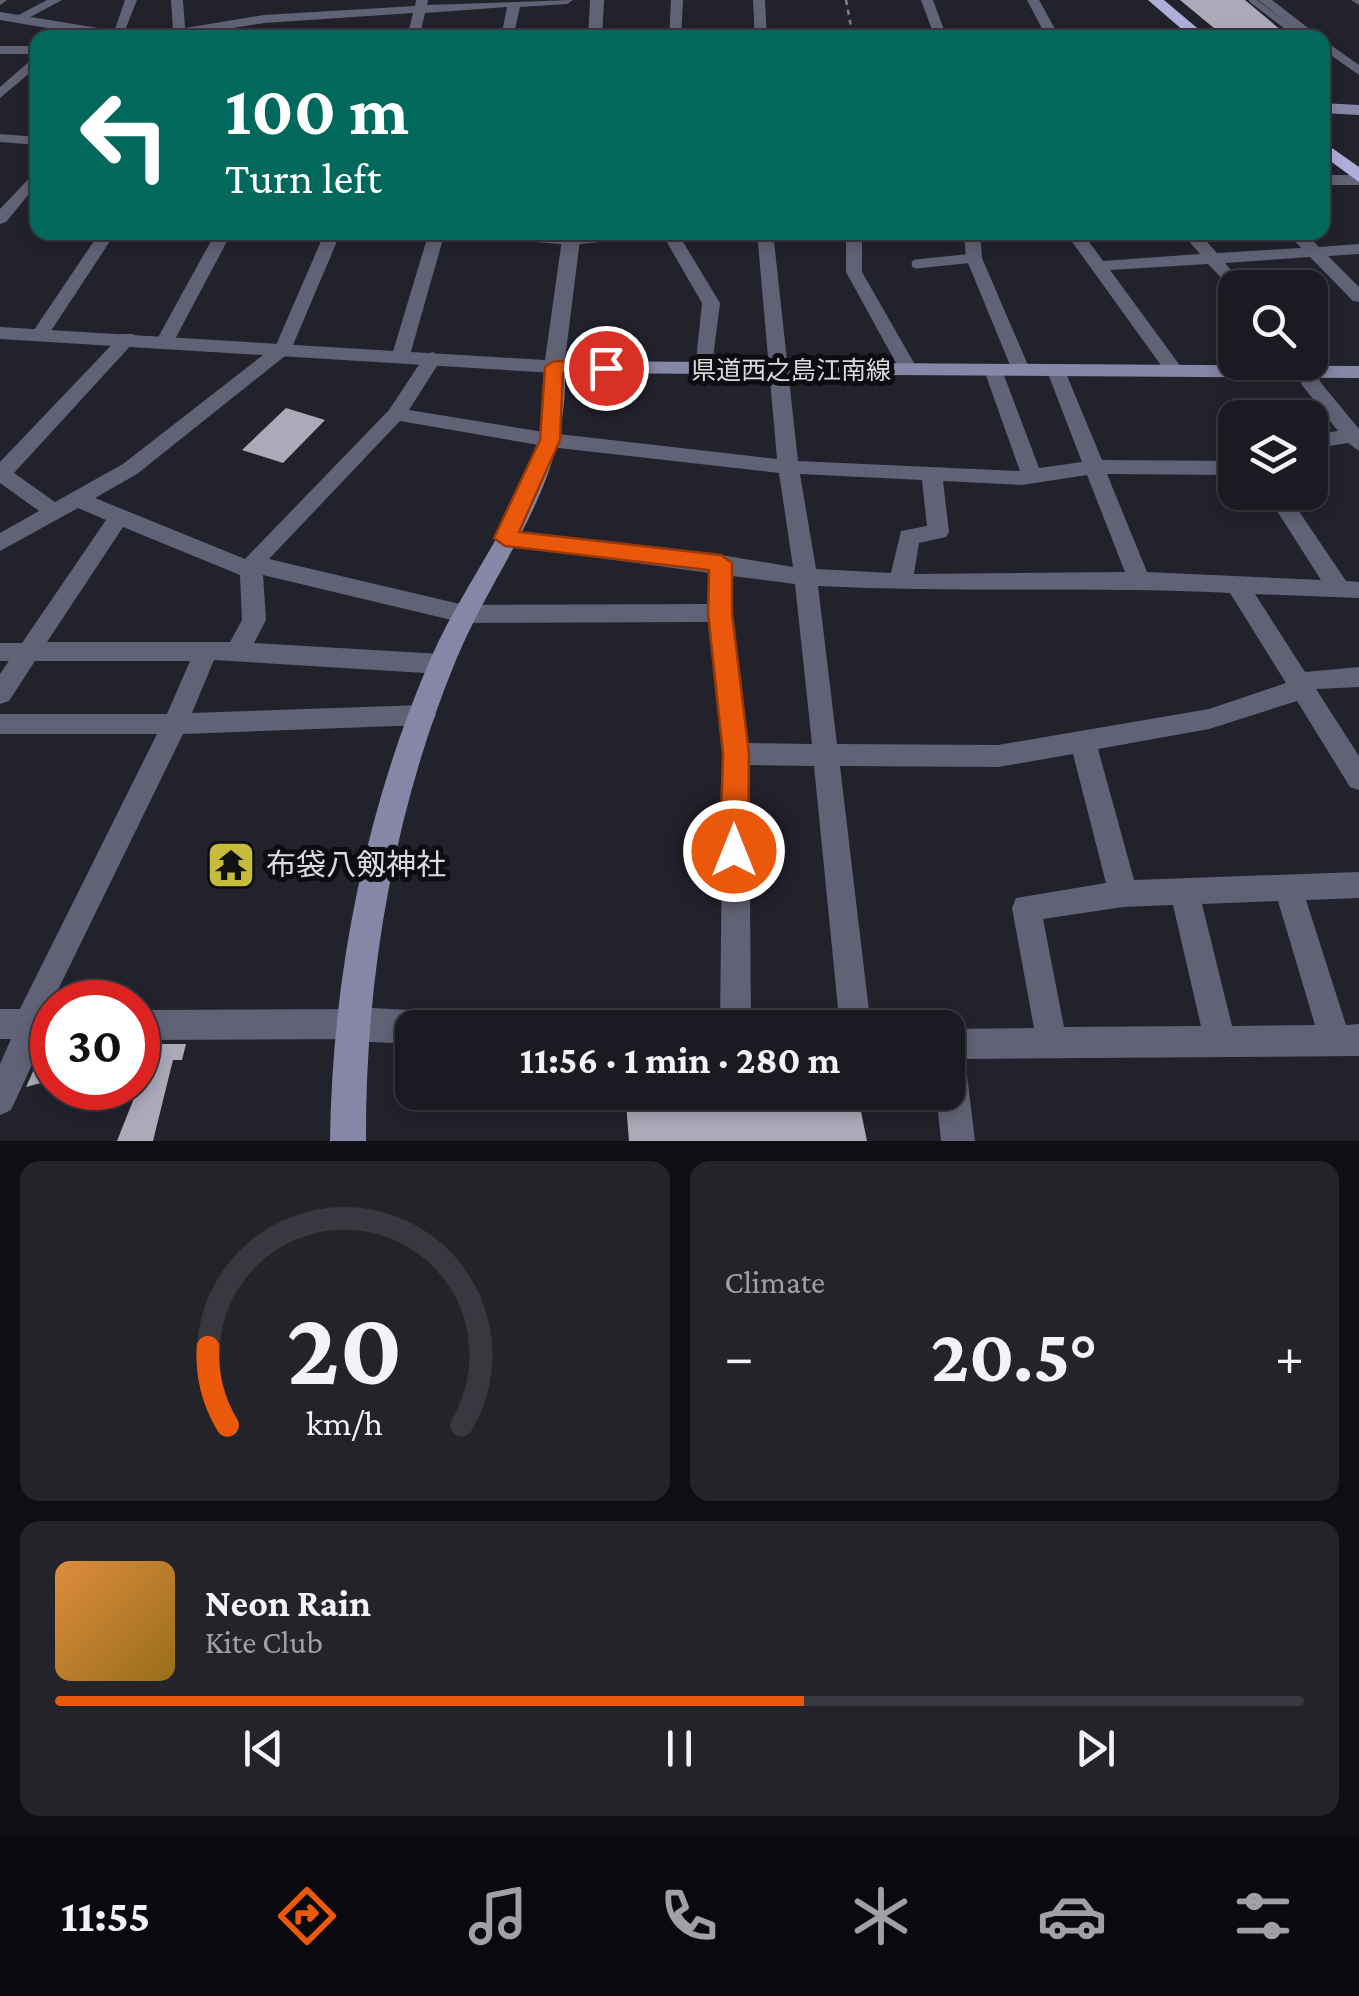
<!DOCTYPE html>
<html lang="en">
<head>
<meta charset="utf-8">
<style>
	:root { --surface:#1a1a22; --page:#23232a; --text:#f1f3f6; --muted:#9fa1a5; --line:#383840; --accent:#ea580c }
	body { margin:0; font-family:"Crimson Pro","Noto Sans JP",serif; background:var(--page); color:var(--text); height:100vh; display:flex; flex-direction:column; font-size:38px; white-space:nowrap }
	* { box-sizing:border-box; margin:0 }
	p { font-size:32px; color:var(--muted) }
	.icon { flex:none; width:55px; height:55px; fill:none; stroke:currentColor; stroke-width:2; stroke-linecap:round; stroke-linejoin:round }
	.map { position:relative; height:1141px; overflow:hidden }
	.sheet { display:flex; flex-direction:column; gap:20px; padding:20px; background:#0e0e13; flex:1 }
	.sheet>* { flex:none }
	.hud { position:absolute; left:30px; top:30px; width:1300px; height:210px; border-radius:20px; box-shadow:0 5px 15px #0003,0 0 0 2px var(--line); background:#00695c; color:#fff; overflow:hidden }
	.controls { position:absolute; left:1218px; top:270px; display:grid; gap:20px }
	.controls a { display:grid; place-items:center; width:110px; height:110px; border-radius:20px; background:var(--surface); box-shadow:0 5px 15px #0003,0 0 0 2px var(--line); font-size:50px }
	.speed { position:absolute; left:30px; top:980px; display:flex; gap:20px; font-size:50px; font-weight:700; text-align:center }
	.speed>* { display:grid; place-content:center; width:130px; height:130px; border-radius:50%; background:var(--surface); box-shadow:0 5px 15px #0003,0 0 0 2px var(--line); line-height:1 }
	.speed .limit { border:15px solid #d22; background:#fff; color:#111 }
	.pin { position:absolute; display:grid; place-items:center; width:85px; height:85px; color:#fff; margin:-42px; border:5px solid #fff; border-radius:50%; box-shadow:0 2px 10px #0007 }
	.me { position:absolute; width:110px; margin:-55px; rotate:0deg; stroke-linejoin:round; filter:drop-shadow(0 0 8px #0008) }
	.turn { display:flex; align-items:center; gap:35px; height:210px; padding:0 30px; font-size:45px }
	.turn .icon { width:130px; height:130px; stroke-width:2.5 }
	.turn b { display:block; font-size:70px; line-height:85px }
	.big { font-size:75px; font-weight:700; line-height:1.1 }
	.sheet .tile { flex:1; display:flex; flex-direction:column; justify-content:center; gap:15px; min-width:0; padding:0 35px; border-radius:20px; background:var(--page) }
	.sheet .dial { align-items:center; gap:0 }
	.dial svg { height:260px; overflow:visible; fill:none; stroke:var(--line); stroke-width:7; stroke-linecap:round; text-anchor:middle }
	.dial text { fill:var(--text); stroke:none }
	.song { display:flex; align-items:center; gap:30px }
	.cover { width:120px; height:120px; border-radius:15px; background:linear-gradient(135deg,hsl(30 70% 55%),hsl(40 70% 35%)) }
	.played { height:10px; border-radius:5px; background:linear-gradient(90deg,var(--accent) 60%,var(--line) 60%) }
	.keys { display:flex; justify-content:space-around; direction:ltr }
	.heat { display:flex; justify-content:space-between; align-items:center; font-size:55px; direction:ltr }
	.sheet .tiles { flex:1; display:grid; gap:20px; grid-template-columns:1fr 1fr }
	.tile:last-child { grid-column:span 2 }
	.trip { position:absolute; left:395px; top:1010px; width:570px; height:100px; border-radius:20px; background:var(--surface); box-shadow:0 5px 15px #0003,0 0 0 2px var(--line); font-weight:700; line-height:100px; text-align:center }
	.dock { display:flex; height:160px; justify-content:space-around; align-items:center; background:#0a0a0e; color:var(--muted) }
	.dock .icon { width:70px; height:70px }
	.dock .selected { color:var(--accent) }
	.dock b { font-size:45px; color:var(--text) }
	.map>svg:first-child { display:block }
	.building { fill:#aaaab9 }
	.lines { fill:none; stroke-linecap:round; stroke-linejoin:round }
	.path { stroke:#81818a; stroke-width:2.5; stroke-dasharray:5 5; stroke-linecap:butt }
	.service-far1 { stroke:#626276; stroke-width:6 }
	.service { stroke:#626276; stroke-width:9 }
	.minor { fill:#626276; fill-rule:evenodd }
	.tertiary { fill:#626276; fill-rule:evenodd }
	.secondary { fill:#8686a6; fill-rule:evenodd }
	.trunk { fill:#afaedb; fill-rule:evenodd }
	.route { fill:#ea580c; stroke:#983908; stroke-width:2.5 }
	.labels { text-anchor:middle; stroke-width:10; stroke-linejoin:round; paint-order:stroke }
	.street-label { font-size:25px; fill:#dadae1; stroke:#0c0c11 }
	.near-poi-label { font-size:30px; fill:#dadae1; stroke:#0c0c11; text-anchor:start }
</style>
</head>
<body>
<div class="map">
<svg width="1359" height="1141" viewBox="0 0 1359 1141">
	<rect width="100%" height="100%" fill="#22222d"/>
	<path class="building" d="M 1180,0 L 1245,0 L 1288,36 L 1226,38 Z
		M 286,408 L 325,420 L 283,463 L 242,450 Z
		M 46,1043 L 52,1043 L 52,1080 L 26,1087 Z
		M 154,1044 L 186,1044 L 182,1060 L 173,1060 L 153,1141 L 117,1141 L 138,1088 L 138,1047 Z
		M 723,1092 L 857,1092 L 867,1141 L 629,1141 L 626,1103 Z"/>
	<g class="lines">
		<path class="path" d="M 846,0 L 852,32 L 847,38"/>
		<path class="service-far1" d="M 1252,0 L 1302,38"/>
		<path class="service" d="M 916,264 L 974,258"/>
		<path class="minor" d="M 0,0 L 7,0 L 0,5 Z
			M 47,0 L 62,0 L 21,22 L 11,19 Z
			M 125,0 L 137,0 L 123,35 L 112,38 Z
			M 171,0 L 183,0 L 185,28 L 264,15 L 415,6 L 416,0 L 428,0 L 427,5 L 573,0 L 567,4 L 520,7 L 513,38 L 501,38 L 507,7 L 425,13 L 419,38 L 407,38 L 413,13 L 264,23 L 172,38 L 139,38 L 173,30 Z
			M 671,0 L 683,0 L 681,38 L 669,38 Z
			M 753,0 L 765,0 L 767,38 L 755,38 Z
			M 921,0 L 933,0 L 947,38 L 935,38 Z
			M 1027,0 L 1039,0 L 1060,38 L 1047,38 Z
			M 1258,0 L 1272,0 L 1321,38 L 1306,38 Z
			M 1351,0 L 1359,0 L 1359,5 Z
			M 1322,39 L 1359,65 L 1359,75 L 1322,49 Z
			M 0,46 L 38,46 L 38,54 L 0,54 Z
			M 38,54 L 38,66 L 0,98 L 0,87 Z
			M 0,134 L 38,137 L 38,145 L 0,142 Z
			M 38,169 L 38,183 L 6,222 L 0,224 L 0,209 Z
			M 1322,175 L 1359,175 L 1359,185 L 1322,185 Z
			M 100,232 L 116,232 L 47,337 L 35,337 L 32,333 Z
			M 216,232 L 232,232 L 174,341 L 165,346 L 159,345 L 156,341 Z
			M 325,232 L 341,232 L 290,352 L 137,474 L 95,498 L 245,559 L 389,410 L 426,354 L 433,352 L 442,358 L 409,410 L 550,433 L 777,459 L 757,232 L 773,232 L 798,461 L 1020,471 L 984,370 L 993,364 L 1002,370 L 1039,468 L 1082,462 L 1047,371 L 1056,365 L 1065,371 L 1102,460 L 1235,461 L 1235,475 L 1107,474 L 1147,572 L 1321,580 L 1265,492 L 1286,492 L 1346,581 L 1359,582 L 1359,598 L 1255,594 L 1305,672 L 1359,667 L 1359,687 L 1316,689 L 1359,756 L 1359,790 L 1350,787 L 1297,701 L 1209,729 L 1098,749 L 1134,880 L 1359,872 L 1359,898 L 1306,900 L 1346,1025 L 1359,1024 L 1359,1056 L 965,1059 L 975,1141 L 941,1141 L 936,1092 L 948,1092 L 948,1029 L 1034,1028 L 1012,908 L 1016,898 L 1106,883 L 1073,754 L 998,767 L 840,766 L 871,1028 L 840,1028 L 814,766 L 749,765 L 751,1028 L 720,1028 L 723,754 L 709,622 L 464,623 L 263,575 L 266,620 L 254,643 L 441,654 L 450,657 L 453,664 L 450,671 L 441,674 L 214,660 L 192,713 L 423,705 L 432,708 L 436,715 L 432,722 L 423,725 L 183,734 L 52,1002 L 52,1039 L 44,1039 L 11,1110 L 0,1115 L 0,1064 L 11,1039 L 0,1039 L 0,1009 L 20,1009 L 157,734 L 0,734 L 0,714 L 167,714 L 190,661 L 35,661 L 9,701 L 0,704 L 0,674 L 9,661 L 0,661 L 0,643 L 22,643 L 106,520 L 78,508 L 0,551 L 0,533 L 39,511 L 0,483 L 0,462 L 122,334 L 134,334 L 134,342 L 14,473 L 55,502 L 123,464 L 276,345 ZM 400,421 L 550,447 L 779,473 L 793,567 L 721,555 L 714,557 L 505,530 L 494,538 L 497,544 L 710,573 L 709,604 L 464,605 L 269,559 ZM 800,474 L 922,480 L 927,526 L 901,531 L 891,573 L 816,569 ZM 1087,475 L 1125,572 L 914,574 L 919,543 L 946,537 L 949,532 L 943,481 L 1022,485 ZM 123,527 L 240,575 L 242,620 L 230,642 L 47,642 ZM 732,576 L 795,584 L 812,744 L 748,743 L 732,613 ZM 818,586 C 956,593 1093,586 1230,593 L 1286,683 L 1209,709 L 998,745 L 837,744 ZM 1278,901 L 1315,1025 L 1232,1026 L 1202,904 ZM 1173,905 L 1201,1026 L 1064,1027 L 1043,919 L 1123,907 Z
			M 429,232 L 445,232 L 410,355 L 401,361 L 392,355 Z
			M 465,232 L 653,232 L 645,237 L 572,245 L 473,237 Z
			M 661,232 L 677,232 L 720,303 L 711,374 L 697,374 L 695,370 L 702,303 Z
			M 846,232 L 862,232 L 862,272 L 918,370 L 916,374 L 902,374 L 846,272 Z
			M 964,232 L 980,232 L 982,258 L 1030,370 L 1028,374 L 1014,374 L 1012,370 L 966,258 Z
			M 1065,232 L 1082,232 L 1103,261 L 1200,254 L 1181,232 L 1198,232 L 1217,253 L 1301,248 L 1287,232 L 1305,232 L 1319,247 L 1359,244 L 1359,254 L 1328,256 L 1359,287 L 1359,302 L 1353,301 L 1310,257 L 1225,263 L 1246,288 L 1235,288 L 1235,292 L 1208,264 L 1110,270 L 1184,371 L 1175,377 L 1168,375 Z
			M 1310,360 L 1321,383 L 1359,429 L 1359,451 L 1348,443 L 1310,449 L 1310,435 L 1338,431 L 1302,385 L 1293,362 Z
			M 352,1009 L 363,1013 L 367,1024 L 363,1035 L 352,1039 L 138,1040 L 138,1010 Z"/>
		<path class="tertiary" d="M 590,0 L 604,0 L 602,38 L 588,38 Z
			M 0,12 L 135,34 L 142,38 L 106,38 L 0,20 Z
			M 563,232 L 581,232 L 564,367 L 554,373 L 0,339 L 0,327 L 545,360 Z
			M 352,1007 L 429,1011 L 441,1016 L 446,1028 L 412,1028 L 412,1044 L 352,1041 L 340,1036 L 335,1024 L 340,1012 Z"/>
		<path class="secondary" d="M 1322,103 L 1359,105 L 1359,115 L 1322,113 Z
			M 554,361 L 1359,366 L 1359,378 L 565,373 C 567,488 498,559 456,660 C 394,810 365,979 366,1141 L 330,1141 C 332,978 365,810 430,660 C 462,585 521,516 540,435 C 545,413 544,390 544,367 Z"/>
		<path class="trunk" d="M 1148,0 L 1164,0 L 1209,38 L 1192,38 Z
			M 1322,141 L 1359,167 L 1359,182 L 1322,155 Z"/>
	</g>
	<path class="route" d="M 554,361 L 606,362 L 616,368 L 606,374 L 563,373 L 560,440 L 519,532 L 721,555 L 732,563 L 732,613 L 749,754 L 748,851 L 744,860 L 734,863 L 724,860 L 720,851 L 723,754 L 708,613 L 709,570 L 505,546 L 494,538 L 540,440 L 545,367 Z"/>
	<defs>
		<g id="temple-square" transform="scale(2.5)"><rect x="-9" y="-9" width="18" height="18" rx="4" fill="#c5bc3d" stroke="#0c0c11"/><path d="M0-6L5-2H3V0L6.5 2.5H4V6H1.5V3h-3V6H-4V2.5H-6.5L-3 0V-2H-5Z" fill="#111"/></g>
	</defs>
	<g fill-rule="evenodd">
		<use href="#temple-square" x="231" y="865"/>
	</g>
	<g class="labels">
		<g class="street-label">
			<text x="791" y="379">県道西之島江南線</text>
		</g>
		<g class="near-poi-label">
			<text x="266" y="875">布袋八剱神社</text>
		</g>
	</g>
</svg>
<div class="controls">
<a><svg class="icon" aria-label="search" viewBox="0 0 24 24"><circle cx="10" cy="10" r="6"/><path d="M15 15l6 6"/></svg></a>
<a><svg class="icon" aria-label="layers" viewBox="0 0 24 24"><path d="M12 4l9 5-9 5-9-5zM3 14l9 5 9-5"/></svg></a>
</div>
<div class="speed"><div class="limit">30</div></div>
<div class="pin" style="left:606px;top:368px;background:#d93025"><svg class="icon" aria-label="arrive" viewBox="0 0 24 24"><path d="M6 21V4h12l-3 4 3 4H6"/></svg></div>
<svg class="me" style="left:734px;top:851px" viewBox="-20 -20 40 40"><circle r="17" fill="#ea580c" stroke="#fff" stroke-width="3"/><path d="M0-11L8 9 0 5-8 9z" fill="#fff"/></svg>
<div class="trip">11:56 · 1 min · 280 m</div>
<div class="hud">
<div class="turn"><svg class="icon" aria-label="left" viewBox="0 0 24 24"><path d="M17 20v-9H6M10 6l-5 5 5 5"/></svg><div><b>100 m</b>Turn left</div></div>
</div>
</div>
<section class="sheet">
<div class="tiles">
<div class="tile dial"><svg viewBox="0 0 100 80">
<path d="M14 69A42 42 0 1 1 86 69"/>
<path d="M14 69A42 42 0 0 1 8 45" stroke="#ea580c"/>
<text x="50" y="56" font-size="32" font-weight="700">20</text>
<text x="50" y="72" font-size="11">km/h</text>
</svg></div>
<div class="tile"><p>Climate</p>
<div class="heat"><a>−</a><b class="big">20.5°</b><a>+</a></div>
</div>
<div class="tile">
<div class="song"><i class="cover"></i><div><b>Neon Rain</b><p>Kite Club</p></div></div>
<div class="played"></div>
<div class="keys"><svg class="icon" aria-label="previous" viewBox="0 0 24 24"><path d="M18 5L8 12l10 7zM5 5v14"/></svg><svg class="icon" aria-label="pause" viewBox="0 0 24 24"><path d="M8 5v14M16 5v14"/></svg><svg class="icon" aria-label="next" viewBox="0 0 24 24"><path d="M6 5l10 7-10 7zM19 5v14"/></svg></div>
</div>
</div>
</section>
<nav class="dock">
<b>11:55</b>
<svg class="icon selected" aria-label="directions" viewBox="0 0 24 24"><path d="M12 3l9 9-9 9-9-9zM9 14v-3h6M13 9l2 2-2 2"/></svg>
<svg class="icon" aria-label="music" viewBox="0 0 24 24"><path d="M9 18V5l10-2v13"/><circle cx="6" cy="18" r="3"/><circle cx="16" cy="16" r="3"/></svg>
<svg class="icon" aria-label="phone" viewBox="0 0 24 24"><path d="M5 4h4l2 5-3 2q2 4 5 5l2-3 5 2v4C11 20 4 13 5 4z"/></svg>
<svg class="icon" aria-label="climate" viewBox="0 0 24 24"><path d="M12 3v18M4 7l16 10M4 17L20 7"/></svg>
<svg class="icon" aria-label="car" viewBox="0 0 24 24"><path d="M5 17H2v-5l4-1 3-4h7l3 4 3 1v5h-3M9 17h6M6 11h13"/><circle cx="7" cy="17" r="2"/><circle cx="17" cy="17" r="2"/></svg>
<svg class="icon" aria-label="filters" viewBox="0 0 24 24"><path d="M4 7h16M4 17h16"/><circle cx="9" cy="7" r="2"/><circle cx="15" cy="17" r="2"/></svg>
</nav>
</body>
</html>
